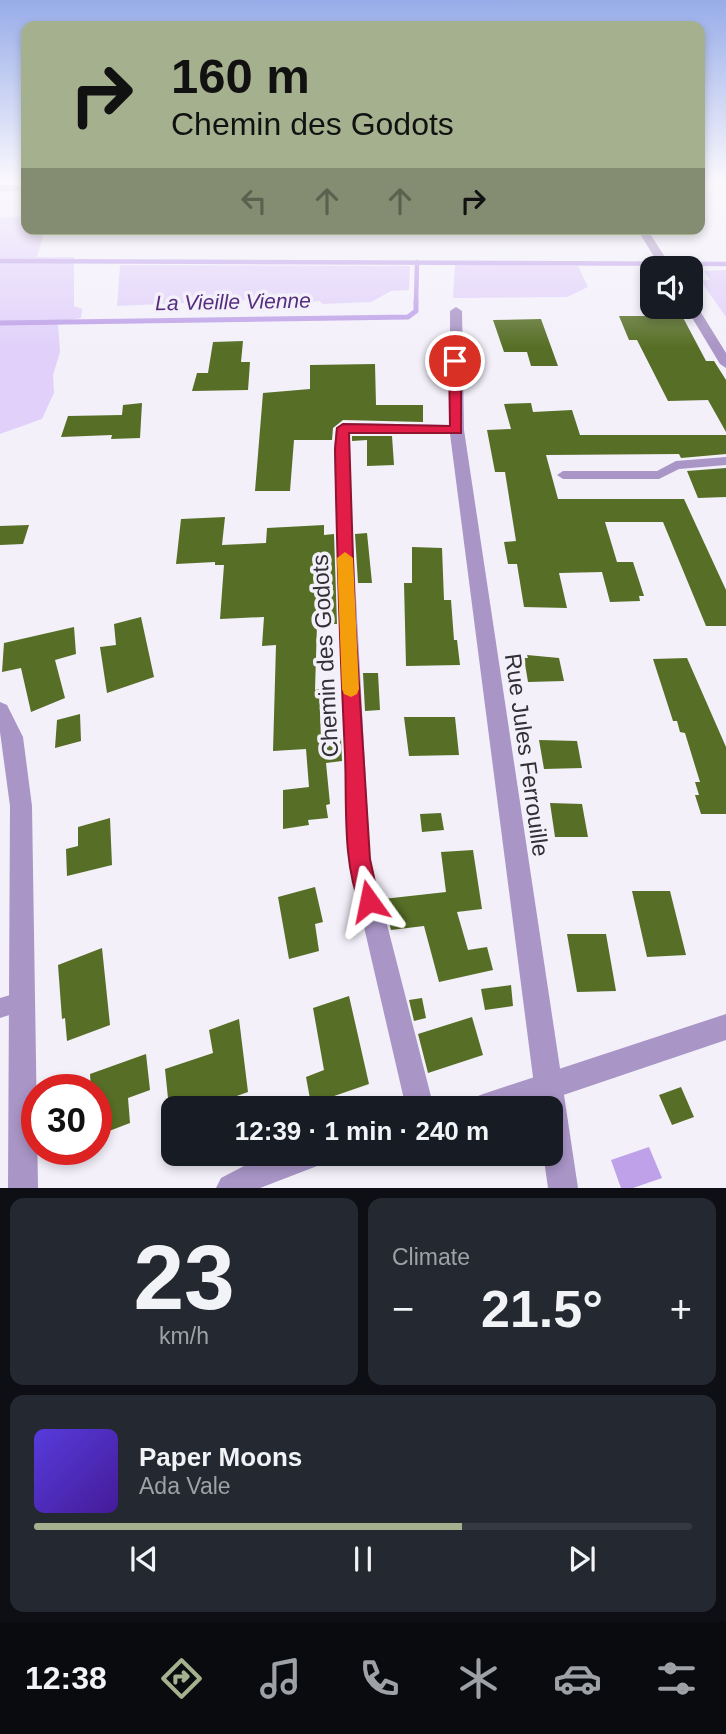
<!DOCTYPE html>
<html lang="en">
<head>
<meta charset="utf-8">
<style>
	:root { --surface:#171b24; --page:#242831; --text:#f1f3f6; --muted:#9ea1a6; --line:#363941; --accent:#a5b18e }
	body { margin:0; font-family:Helvetica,sans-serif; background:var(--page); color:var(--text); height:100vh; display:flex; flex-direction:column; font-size:26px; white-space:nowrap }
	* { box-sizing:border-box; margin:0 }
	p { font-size:23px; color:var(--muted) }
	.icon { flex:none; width:38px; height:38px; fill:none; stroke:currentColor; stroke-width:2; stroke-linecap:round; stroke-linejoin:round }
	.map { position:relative; height:1188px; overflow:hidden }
	.side { display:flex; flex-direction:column; gap:10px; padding:10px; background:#0d0f14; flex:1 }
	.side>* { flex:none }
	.guide { position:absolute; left:21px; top:21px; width:684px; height:214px; border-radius:14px; box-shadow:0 4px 10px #0003; background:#a5b18e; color:#111; overflow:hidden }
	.buttons { position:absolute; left:640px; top:256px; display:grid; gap:14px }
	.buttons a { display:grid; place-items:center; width:63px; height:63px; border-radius:14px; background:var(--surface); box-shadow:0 4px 10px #0003; font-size:35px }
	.speed { position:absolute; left:21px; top:1074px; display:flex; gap:14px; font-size:35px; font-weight:700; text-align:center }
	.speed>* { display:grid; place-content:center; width:91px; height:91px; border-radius:50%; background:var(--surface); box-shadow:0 4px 10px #0003; line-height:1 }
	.speed .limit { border:10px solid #d22; background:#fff; color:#111 }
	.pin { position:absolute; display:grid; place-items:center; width:60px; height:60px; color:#fff; margin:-30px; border:4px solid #fff; border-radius:50%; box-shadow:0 2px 7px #0007 }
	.me { position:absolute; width:77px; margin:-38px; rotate:348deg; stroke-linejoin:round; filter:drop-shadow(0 0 5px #0008) }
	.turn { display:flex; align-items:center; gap:24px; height:147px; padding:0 35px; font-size:32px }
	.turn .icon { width:91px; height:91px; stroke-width:2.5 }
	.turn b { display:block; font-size:49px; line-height:60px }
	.lanes { display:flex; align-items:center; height:66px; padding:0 35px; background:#0003; justify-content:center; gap:35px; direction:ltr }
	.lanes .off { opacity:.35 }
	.big { font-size:52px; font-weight:600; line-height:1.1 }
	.side .card { flex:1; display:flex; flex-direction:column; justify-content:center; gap:10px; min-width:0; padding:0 24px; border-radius:14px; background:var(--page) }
	.side .dial { align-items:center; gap:0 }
	.dial b { font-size:91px; line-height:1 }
	.song { display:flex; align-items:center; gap:21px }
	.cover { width:84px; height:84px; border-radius:10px; background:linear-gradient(135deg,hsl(250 70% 55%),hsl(260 70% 35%)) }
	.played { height:7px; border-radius:4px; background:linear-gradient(90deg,var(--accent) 65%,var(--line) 65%) }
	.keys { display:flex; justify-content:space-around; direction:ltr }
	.heat { display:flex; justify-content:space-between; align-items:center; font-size:38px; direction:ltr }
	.side .tiles { flex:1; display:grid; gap:10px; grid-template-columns:1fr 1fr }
	.card:last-child { grid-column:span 2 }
	.trip { position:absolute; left:161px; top:1096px; width:402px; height:70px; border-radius:14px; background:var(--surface); box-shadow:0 4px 10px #0003; font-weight:600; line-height:70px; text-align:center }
	.menu { display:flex; height:112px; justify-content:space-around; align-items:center; background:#090b0e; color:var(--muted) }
	.menu .icon { width:49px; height:49px }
	.menu .selected { color:var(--accent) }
	.menu b { font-size:32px; color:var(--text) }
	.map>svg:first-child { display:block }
	.green { fill:#e1d1fa }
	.water { fill:#bea1e8 }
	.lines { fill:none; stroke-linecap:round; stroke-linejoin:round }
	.stream-far1 { stroke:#bea1e8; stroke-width:4.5 }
	.stream { stroke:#bea1e8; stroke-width:5 }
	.building { fill:#566e25 }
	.service { fill:#a995c6; fill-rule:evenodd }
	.minor { fill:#a995c6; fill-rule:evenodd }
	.tertiary { fill:#a995c6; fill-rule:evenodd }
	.route { fill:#e11d48; stroke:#92132f; stroke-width:2 }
	.slow { fill:#f59e0b }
	.labels { text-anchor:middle; stroke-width:7; stroke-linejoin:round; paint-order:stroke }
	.far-water-label { font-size:21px; font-style:italic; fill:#562e80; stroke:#f3f0fa }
	.street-label { font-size:23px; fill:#323034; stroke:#f3f0fa }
</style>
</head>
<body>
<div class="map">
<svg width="726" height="1188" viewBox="0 0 726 1188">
	<rect width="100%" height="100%" fill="#f3f0fa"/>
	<path class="green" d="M 26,216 L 26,229 L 45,229 L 37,257 L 74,257 L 74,306 L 82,309 L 81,318 L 58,322 L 60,352 L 53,375 L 54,393 L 42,419 L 0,434 L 0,218 Z
		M 455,264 L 578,266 L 588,287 L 567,297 L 453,298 Z
		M 120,265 L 410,266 L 409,290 L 391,291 L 371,302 L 323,304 L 319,301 L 277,306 L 271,299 L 117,306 Z
		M 726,270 L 726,317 L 700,280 L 710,280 L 704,271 Z"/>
	<path class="water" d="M 649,1147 L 662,1178 L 633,1188 L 621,1188 L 611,1160 Z"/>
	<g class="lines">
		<path class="stream-far1" d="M 0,261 L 726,264
			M 416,303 L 417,262"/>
		<path class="stream" d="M 0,323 L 408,317 L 416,311 L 416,301"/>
	</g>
	<path class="building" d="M 657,310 L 679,310 L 706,361 L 714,361 L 726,380 L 726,432 L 708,400 L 668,401 L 637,340 L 629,340 L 619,316 L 661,316 Z
		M 541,319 L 558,366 L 531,366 L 527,352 L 504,352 L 493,320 Z
		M 243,341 L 241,362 L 250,362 L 248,390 L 192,391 L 197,373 L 208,373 L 213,342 Z
		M 375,364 L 376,405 L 423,405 L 423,422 L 343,420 L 333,428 L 332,440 L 294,440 L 290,491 L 255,491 L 263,393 L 310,389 L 310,365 Z
		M 142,403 L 140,438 L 111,439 L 112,435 L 61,437 L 68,416 L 122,415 L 123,405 Z
		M 531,403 L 533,412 L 572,410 L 580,435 L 726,435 L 726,454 L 681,458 L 679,454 L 546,455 L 558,499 L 684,499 L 726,590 L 726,626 L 706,626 L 663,522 L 605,522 L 617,562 L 633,562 L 644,596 L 639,596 L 640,601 L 610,602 L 602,572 L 559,573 L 567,608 L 524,607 L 517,564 L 508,564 L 504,542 L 516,541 L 505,472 L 495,472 L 487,430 L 511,429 L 504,404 Z
		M 352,436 L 392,436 L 394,465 L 367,466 L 367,440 L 352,441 Z
		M 726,468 L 726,497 L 698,498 L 687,471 Z
		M 225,517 L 222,545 L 266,543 L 267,528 L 324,525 L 324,535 L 334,534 L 337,624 L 317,624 L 315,690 L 319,689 L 321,739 L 341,738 L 342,761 L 326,763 L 330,804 L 326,805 L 328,818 L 308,820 L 309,825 L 283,829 L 283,790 L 309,787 L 306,749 L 273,751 L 276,645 L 262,646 L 264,617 L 220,619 L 224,565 L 215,565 L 215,562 L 176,564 L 181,519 Z
		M 29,525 L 23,544 L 0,545 L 0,526 Z
		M 367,533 L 372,583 L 358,583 L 355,534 Z
		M 412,547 L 442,548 L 444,600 L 451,600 L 454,640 L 457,640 L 460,665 L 406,666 L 404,583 L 412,583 Z
		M 141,617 L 154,677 L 107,693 L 100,647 L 116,645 L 114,624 Z
		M 74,627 L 76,654 L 55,660 L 65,698 L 31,712 L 21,668 L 2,672 L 4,643 Z
		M 527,655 L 559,658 L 564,681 L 528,682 L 524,658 L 528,658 Z
		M 687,658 L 726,747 L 726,814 L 701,814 L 695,795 L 699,795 L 695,782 L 700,782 L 685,733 L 680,732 L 677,721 L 673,721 L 653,659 Z
		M 363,673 L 378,673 L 380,710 L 365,711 Z
		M 80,714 L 81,741 L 55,748 L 57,720 Z
		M 404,717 L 455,717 L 459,755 L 409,756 Z
		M 539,740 L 577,741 L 582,768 L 544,769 Z
		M 550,803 L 582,804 L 588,837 L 555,837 Z
		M 441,813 L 444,830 L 422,832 L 420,814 Z
		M 110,818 L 112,865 L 67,876 L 66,849 L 78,846 L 78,827 Z
		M 473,850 L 482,909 L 457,912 L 468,950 L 487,947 L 493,970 L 439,982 L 424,926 L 391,930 L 383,899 L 446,892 L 441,852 Z
		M 315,887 L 323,922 L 315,924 L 319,951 L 289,959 L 278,897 Z
		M 632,891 L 670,891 L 686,955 L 647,957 Z
		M 567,934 L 606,934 L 616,991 L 577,992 Z
		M 102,948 L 110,1025 L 67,1041 L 65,1018 L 62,1019 L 58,965 Z
		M 511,985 L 513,1006 L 485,1010 L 481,989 Z
		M 349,996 L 369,1084 L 311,1104 L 306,1077 L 324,1070 L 313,1008 Z
		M 422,998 L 426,1018 L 414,1021 L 409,1000 Z
		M 472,1017 L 483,1055 L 428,1073 L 418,1034 Z
		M 239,1019 L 248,1092 L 220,1102 L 221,1108 L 169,1108 L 165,1069 L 213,1053 L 209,1030 Z
		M 146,1054 L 150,1090 L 128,1098 L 130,1123 L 96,1136 L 96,1090 L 91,1090 L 90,1074 Z
		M 681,1087 L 694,1117 L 672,1125 L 659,1095 Z"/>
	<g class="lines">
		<path class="service" d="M 726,457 L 726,465 L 679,469 L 659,479 L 563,479 L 557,475 L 563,471 L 657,471 L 676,461 Z
			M 24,991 L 31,994 L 34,1001 L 31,1008 L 0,1018 L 0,998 Z"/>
		<path class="minor" d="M 0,185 L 26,185 L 26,191 L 0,191 Z
			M 637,229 L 647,229 L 672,268 L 661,268 Z
			M 691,303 L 697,306 L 726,353 L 726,368 L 720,364 L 685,306 L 691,306 Z
			M 456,307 L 462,311 L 464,430 L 578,1188 L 548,1188 L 543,1153 L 551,1153 L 551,1108 L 537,1108 L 450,434 L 350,433 L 348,449 L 370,858 L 434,1108 L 406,1108 L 348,858 L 334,449 L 336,428 L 343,423 L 450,425 L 450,311 Z
			M 0,702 L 7,705 L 23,737 L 32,806 L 38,1188 L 8,1188 L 10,806 L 0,732 Z"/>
		<path class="tertiary" d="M 726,1014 L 726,1040 L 525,1108 L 469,1108 L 473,1098 L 483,1094 Z
			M 269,1153 L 329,1153 L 325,1163 L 260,1188 L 216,1188 L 221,1178 Z"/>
	</g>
	<linearGradient id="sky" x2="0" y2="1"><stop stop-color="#97ace8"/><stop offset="0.52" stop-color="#faf8fd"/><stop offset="1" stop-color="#faf8fd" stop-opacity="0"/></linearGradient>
	<rect width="726" height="348" fill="url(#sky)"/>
	<path class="route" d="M 455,358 L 461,361 L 461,433 L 349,433 L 355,621 L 370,859 L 379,901 L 376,908 L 369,911 L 361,908 C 342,862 347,804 345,754 C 340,652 337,551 335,449 L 337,428 L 343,424 L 450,426 L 449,361 Z"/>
	<path class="slow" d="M 345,552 L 353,558 L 359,689 L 357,694 L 351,697 L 344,694 L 342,689 L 337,558 Z"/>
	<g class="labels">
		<g class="far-water-label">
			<text transform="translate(233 302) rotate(-1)" y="7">La Vieille Vienne</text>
		</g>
		<g class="street-label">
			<text transform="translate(325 656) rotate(-93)" y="8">Chemin des Godots</text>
			<text transform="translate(527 755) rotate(82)" y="8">Rue Jules Ferrouille</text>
		</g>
	</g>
</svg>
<div class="buttons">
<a><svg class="icon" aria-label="sound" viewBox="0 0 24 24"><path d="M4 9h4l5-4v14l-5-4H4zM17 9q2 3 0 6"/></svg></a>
</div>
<div class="speed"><div class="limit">30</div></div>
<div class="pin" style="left:455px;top:361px;background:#d93025"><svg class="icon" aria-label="arrive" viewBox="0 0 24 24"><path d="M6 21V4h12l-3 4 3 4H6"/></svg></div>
<svg class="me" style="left:369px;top:901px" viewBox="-20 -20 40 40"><path d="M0-17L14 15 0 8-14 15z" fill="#e11d48" stroke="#fff" stroke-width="4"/></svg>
<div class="trip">12:39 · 1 min · 240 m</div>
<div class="guide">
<div class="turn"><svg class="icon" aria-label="right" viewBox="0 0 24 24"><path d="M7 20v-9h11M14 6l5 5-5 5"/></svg><div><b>160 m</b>Chemin des Godots</div></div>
<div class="lanes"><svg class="icon off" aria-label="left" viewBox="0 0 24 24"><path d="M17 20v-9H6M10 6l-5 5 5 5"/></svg><svg class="icon off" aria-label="ahead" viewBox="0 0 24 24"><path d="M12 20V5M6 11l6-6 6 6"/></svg><svg class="icon off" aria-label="ahead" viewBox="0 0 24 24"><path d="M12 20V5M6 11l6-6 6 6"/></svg><svg class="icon" aria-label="right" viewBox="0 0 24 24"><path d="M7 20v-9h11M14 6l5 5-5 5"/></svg></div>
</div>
</div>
<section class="side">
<div class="tiles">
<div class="card dial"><b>23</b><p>km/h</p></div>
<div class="card"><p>Climate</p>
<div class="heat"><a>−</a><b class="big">21.5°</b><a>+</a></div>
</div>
<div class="card">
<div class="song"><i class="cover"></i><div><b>Paper Moons</b><p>Ada Vale</p></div></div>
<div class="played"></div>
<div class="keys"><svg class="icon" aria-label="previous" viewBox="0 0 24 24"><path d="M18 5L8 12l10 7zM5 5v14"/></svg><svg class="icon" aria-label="pause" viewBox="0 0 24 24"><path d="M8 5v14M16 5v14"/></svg><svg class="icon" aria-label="next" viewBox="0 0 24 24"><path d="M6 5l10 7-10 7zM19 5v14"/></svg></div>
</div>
</div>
</section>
<nav class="menu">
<b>12:38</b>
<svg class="icon selected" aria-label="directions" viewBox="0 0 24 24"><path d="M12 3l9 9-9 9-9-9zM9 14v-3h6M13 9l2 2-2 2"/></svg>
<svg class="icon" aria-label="music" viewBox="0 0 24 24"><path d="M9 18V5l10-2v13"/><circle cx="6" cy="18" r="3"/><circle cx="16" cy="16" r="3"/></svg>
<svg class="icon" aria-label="phone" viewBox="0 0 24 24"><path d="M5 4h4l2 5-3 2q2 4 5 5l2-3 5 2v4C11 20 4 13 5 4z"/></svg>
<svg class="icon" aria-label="climate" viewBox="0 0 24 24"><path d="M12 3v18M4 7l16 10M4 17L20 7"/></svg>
<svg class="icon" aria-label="car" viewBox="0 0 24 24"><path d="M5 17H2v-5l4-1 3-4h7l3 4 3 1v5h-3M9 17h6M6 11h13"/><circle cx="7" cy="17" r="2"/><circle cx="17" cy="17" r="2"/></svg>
<svg class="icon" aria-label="filters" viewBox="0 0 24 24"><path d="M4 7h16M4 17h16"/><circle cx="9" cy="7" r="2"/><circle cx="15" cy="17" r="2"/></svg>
</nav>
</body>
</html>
